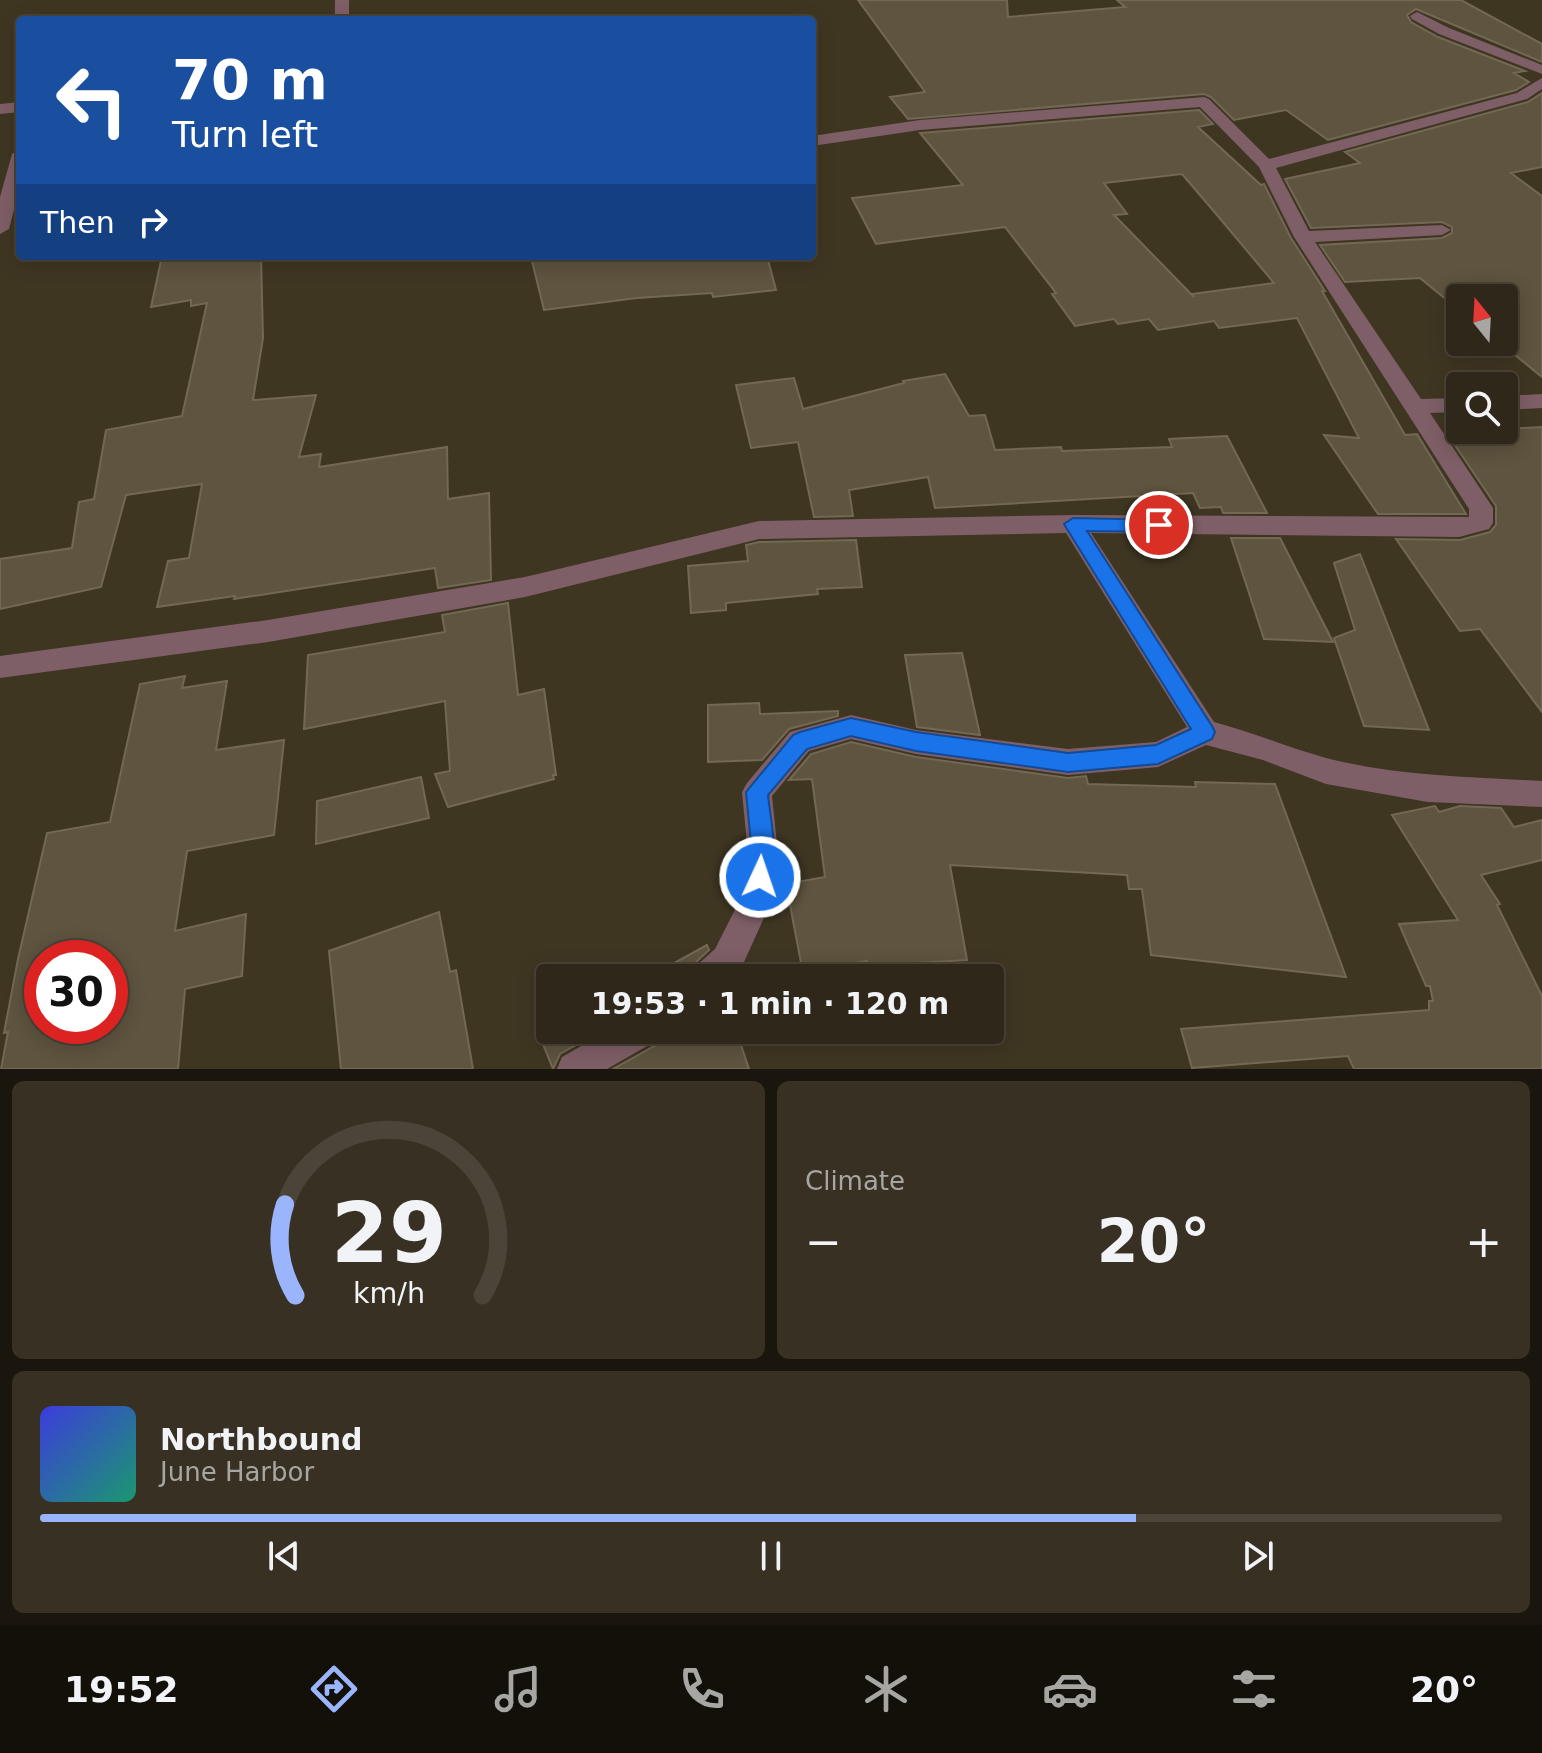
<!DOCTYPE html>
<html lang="en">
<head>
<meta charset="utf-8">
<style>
	:root { --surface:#2f281a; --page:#373023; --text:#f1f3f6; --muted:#a7a6a2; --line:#4a4439; --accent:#9bb5fd }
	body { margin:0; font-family:"DejaVu Sans",sans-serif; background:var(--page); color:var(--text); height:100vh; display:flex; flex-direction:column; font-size:30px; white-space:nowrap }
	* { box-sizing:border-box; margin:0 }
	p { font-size:26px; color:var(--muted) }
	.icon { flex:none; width:44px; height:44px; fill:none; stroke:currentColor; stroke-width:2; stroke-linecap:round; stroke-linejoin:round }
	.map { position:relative; height:1069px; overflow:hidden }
	.sheet { display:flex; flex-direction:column; gap:12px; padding:12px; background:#1a160e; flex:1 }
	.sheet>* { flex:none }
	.banner { position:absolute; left:16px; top:16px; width:800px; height:244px; border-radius:8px; box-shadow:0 4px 20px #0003,0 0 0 2px var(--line); background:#1a4fa0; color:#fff; overflow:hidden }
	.needle { width:52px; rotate:342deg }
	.buttons { position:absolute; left:1446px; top:284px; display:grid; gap:16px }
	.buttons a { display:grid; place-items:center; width:72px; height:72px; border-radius:8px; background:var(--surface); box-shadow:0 4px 20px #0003,0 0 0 2px var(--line); font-size:40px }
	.speed { position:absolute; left:24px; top:940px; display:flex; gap:16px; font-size:40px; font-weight:700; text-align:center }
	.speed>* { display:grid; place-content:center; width:104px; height:104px; border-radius:50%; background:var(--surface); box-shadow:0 4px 20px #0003,0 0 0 2px var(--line); line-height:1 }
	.speed .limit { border:12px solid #d22; background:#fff; color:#111 }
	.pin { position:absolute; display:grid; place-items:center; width:68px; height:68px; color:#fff; margin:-34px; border:4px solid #fff; border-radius:50%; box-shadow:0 2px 8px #0007 }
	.me { position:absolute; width:88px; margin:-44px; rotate:3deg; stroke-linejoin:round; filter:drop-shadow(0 0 6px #0008) }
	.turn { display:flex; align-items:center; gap:28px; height:168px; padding:0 24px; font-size:36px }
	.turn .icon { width:104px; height:104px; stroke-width:2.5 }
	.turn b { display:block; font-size:56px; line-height:68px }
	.then { display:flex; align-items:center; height:76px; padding:0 24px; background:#0003; gap:16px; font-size:30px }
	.big { font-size:60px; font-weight:600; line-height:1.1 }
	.sheet .widget { flex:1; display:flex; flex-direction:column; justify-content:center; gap:12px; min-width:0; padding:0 28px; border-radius:12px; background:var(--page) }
	.sheet .dial { align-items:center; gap:0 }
	.dial svg { height:208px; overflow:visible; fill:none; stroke:var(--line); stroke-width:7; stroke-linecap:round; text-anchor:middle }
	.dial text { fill:var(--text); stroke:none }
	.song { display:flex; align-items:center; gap:24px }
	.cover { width:96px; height:96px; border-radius:12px; background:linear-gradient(135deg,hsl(240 70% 55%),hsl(160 70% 35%)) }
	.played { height:8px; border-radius:4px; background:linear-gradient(90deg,var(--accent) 75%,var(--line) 75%) }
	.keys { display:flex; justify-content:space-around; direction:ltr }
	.heat { display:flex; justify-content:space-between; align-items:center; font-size:44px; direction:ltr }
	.sheet .tiles { flex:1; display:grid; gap:12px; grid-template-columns:1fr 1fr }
	.widget:last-child { grid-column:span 2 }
	.trip { position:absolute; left:536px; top:964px; width:468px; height:80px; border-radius:8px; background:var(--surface); box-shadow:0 4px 20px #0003,0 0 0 2px var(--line); font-weight:600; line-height:80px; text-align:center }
	.menu { display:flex; height:128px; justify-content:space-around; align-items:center; background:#13100a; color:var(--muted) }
	.menu .icon { width:56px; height:56px }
	.menu .active { color:var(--accent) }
	.menu b { font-size:36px; color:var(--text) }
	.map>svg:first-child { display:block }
	.building { fill:#5e543f; stroke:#726853; stroke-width:2; fill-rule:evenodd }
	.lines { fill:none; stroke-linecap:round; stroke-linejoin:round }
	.street { fill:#7f5f67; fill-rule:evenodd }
	.route { fill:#1a73e8; stroke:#114b97; stroke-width:2 }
</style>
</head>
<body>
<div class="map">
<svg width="1542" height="1069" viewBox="0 0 1542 1069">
	<rect width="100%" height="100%" fill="#3f3622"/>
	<path class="building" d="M 858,0 L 1007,0 L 1008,17 L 1125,7 L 1117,0 L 1461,0 L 1542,44 L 1542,62 L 1416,9 L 1407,15 L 1411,22 L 1438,37 L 1525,71 L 1514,73 L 1529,82 L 1516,90 L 1328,140 L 1286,110 L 1234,120 L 1211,97 L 1204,94 L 908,119 L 890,97 L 925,92 Z
		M 1542,93 L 1542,167 L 1511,173 L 1542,196 L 1542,377 L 1499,342 L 1504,342 L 1504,298 L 1460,298 L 1460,311 L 1420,278 L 1345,282 L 1320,245 L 1442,238 L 1452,233 L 1452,227 L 1442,222 L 1311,228 L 1285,179 L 1360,163 L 1345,152 L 1528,102 Z
		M 1199,110 L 1213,124 L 1198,127 L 1261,185 L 1264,184 L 1291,238 L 1325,291 L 1322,291 L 1405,435 L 1417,434 L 1466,514 L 1378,514 L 1324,435 L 1359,438 L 1297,318 L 1219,328 L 1214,321 L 1158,330 L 1149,319 L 1118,324 L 1114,319 L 1075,326 L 1052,294 L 1056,293 L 1005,227 L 876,244 L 852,198 L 963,185 L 920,133 ZM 1182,174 L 1217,215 L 1274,283 L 1192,294 L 1194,297 L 1114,215 L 1127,214 L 1104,183 Z
		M 162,256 L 261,256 L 263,338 L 253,400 L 316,395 L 299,457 L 321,454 L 319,467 L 447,447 L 448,499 L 489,493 L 491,580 L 438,588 L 435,568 L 234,599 L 235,596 L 157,607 L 168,561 L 189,558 L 202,484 L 126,495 L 101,587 L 0,609 L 0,559 L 72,548 L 79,502 L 94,499 L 106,430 L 182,416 L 207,303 L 191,306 L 191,300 L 151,307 Z
		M 576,256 L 767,256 L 776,290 L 713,297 L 712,293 L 637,298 L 544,310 L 532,261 Z
		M 945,374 L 969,416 L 985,415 L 995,450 L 1061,447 L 1062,451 L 1172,447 L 1169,439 L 1227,436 L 1267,513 L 1223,513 L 1221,507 L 1200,508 L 1193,493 L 935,508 L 928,477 L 849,490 L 853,516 L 814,517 L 798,442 L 751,448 L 736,385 L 794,378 L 803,409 L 904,383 L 903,381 Z
		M 1542,427 L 1542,712 L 1480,629 L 1460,631 L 1396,539 L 1460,540 L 1490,532 L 1496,525 L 1496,506 L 1446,432 Z
		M 1231,538 L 1280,538 L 1333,642 L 1264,639 Z
		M 856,540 L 862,587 L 817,589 L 818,594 L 726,603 L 726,610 L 691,613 L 688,566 L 748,561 L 746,545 L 759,542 Z
		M 1360,554 L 1429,730 L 1364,726 L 1334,638 L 1355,630 L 1334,563 Z
		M 508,603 L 518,695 L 544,689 L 556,775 L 553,775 L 554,779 L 448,807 L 435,774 L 450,771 L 445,701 L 304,729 L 308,655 L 445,632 L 442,615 Z
		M 962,653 L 980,735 L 917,727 L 905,655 Z
		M 185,676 L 182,688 L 227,681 L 216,750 L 284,740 L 274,835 L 187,851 L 175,931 L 246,914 L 242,976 L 185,989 L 178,1069 L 1,1069 L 8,1032 L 4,1033 L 18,959 L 47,833 L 110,822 L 140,684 ZM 42,958 L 110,958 L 110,1026 L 42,1026 Z
		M 759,703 L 760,714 L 838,711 L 838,716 L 789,729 L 762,760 L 708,762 L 708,705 Z
		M 851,742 L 916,757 L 1068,778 L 1086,776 L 1088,784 L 1196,787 L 1195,782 L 1275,784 L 1346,977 L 1151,955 L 1142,889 L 1129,889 L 1127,875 L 950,865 L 967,960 L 868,966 L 867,961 L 803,973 L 786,884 L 825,877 L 812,779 L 789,780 L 811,754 Z
		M 421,777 L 429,818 L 316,844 L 317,801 Z
		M 1435,806 L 1439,812 L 1460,806 L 1501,808 L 1514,827 L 1542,820 L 1542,860 L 1481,875 L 1500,904 L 1497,905 L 1542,996 L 1542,1069 L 1354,1069 L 1348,1056 L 1192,1068 L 1181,1029 L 1429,1010 L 1429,1001 L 1433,1001 L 1430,986 L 1426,986 L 1399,924 L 1458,920 L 1392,815 Z
		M 439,912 L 450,972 L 456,970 L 473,1069 L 341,1069 L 329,951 Z
		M 707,945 L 709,950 L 694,964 L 689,978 L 647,978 Z
		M 554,1030 L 603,1030 L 560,1054 L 553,1069 L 540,1037 Z
		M 662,1030 L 736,1030 L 749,1069 L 613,1069 L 656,1045 Z"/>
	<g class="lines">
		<path class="street" d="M 335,0 L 349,0 L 349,20 L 335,20 Z
			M 1417,12 L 1449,28 L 1542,65 L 1542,74 L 1439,34 L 1412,19 L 1410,16 Z
			M 1542,78 L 1542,89 L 1527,99 L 1276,168 L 1309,231 L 1442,225 L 1451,230 L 1442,235 L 1315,242 L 1421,399 L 1460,398 L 1460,412 L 1430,413 L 1493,508 L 1493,523 L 1489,529 L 1459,537 L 1091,533 L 1214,722 C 1252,732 1289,748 1326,758 C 1397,776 1470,777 1542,781 L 1542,807 L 1428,802 L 1326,784 L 1263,760 L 1206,745 L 1158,767 L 1068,775 L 916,754 L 851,739 L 809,751 L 772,796 L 778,854 L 772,900 L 739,973 L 732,978 L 692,978 L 696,966 L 715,949 L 741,898 L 748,854 L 742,792 L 747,783 L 790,732 L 851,715 L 916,730 L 1068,749 L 1156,742 L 1187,727 L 1066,533 L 759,539 L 525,597 L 268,642 L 0,678 L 0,656 L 268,620 L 525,577 L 759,521 L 1073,515 L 1469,517 L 1469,509 L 1294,237 L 1259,167 L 1200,107 L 920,130 L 812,146 L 812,136 L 920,120 L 1204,97 L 1209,99 L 1269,159 L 1517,93 Z
			M 20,102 L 20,112 L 0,114 L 0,104 Z
			M 20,149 L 20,186 L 9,229 L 0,234 L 0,197 L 12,154 Z
			M 1542,394 L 1542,408 L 1504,410 L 1504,396 Z
			M 609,1030 L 659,1030 L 654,1042 L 607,1069 L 557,1069 L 562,1057 Z"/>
	</g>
	<path class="route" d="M 1073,518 L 1165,520 L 1168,525 L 1159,532 L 1087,531 L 1212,726 L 1215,732 L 1212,739 L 1158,764 L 1068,772 L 916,751 L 851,736 L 807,749 L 768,795 C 771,824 780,857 768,885 L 760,888 L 751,885 L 748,877 L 752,854 L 746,792 L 793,735 L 800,732 L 851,718 L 916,732 L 1068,753 L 1156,745 L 1191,729 L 1067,529 L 1064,524 Z"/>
</svg>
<div class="buttons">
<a><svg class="needle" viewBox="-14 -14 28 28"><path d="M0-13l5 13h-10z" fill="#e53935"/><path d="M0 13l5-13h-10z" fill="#a7a6a2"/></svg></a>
<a><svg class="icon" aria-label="search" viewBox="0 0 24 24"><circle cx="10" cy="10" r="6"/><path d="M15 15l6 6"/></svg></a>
</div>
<div class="speed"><div class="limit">30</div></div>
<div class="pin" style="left:1159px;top:525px;background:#d93025"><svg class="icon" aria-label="arrive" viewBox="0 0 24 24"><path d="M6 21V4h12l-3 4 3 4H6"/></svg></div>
<svg class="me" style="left:760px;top:877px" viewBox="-20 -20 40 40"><circle r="17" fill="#1a73e8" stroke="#fff" stroke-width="3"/><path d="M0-11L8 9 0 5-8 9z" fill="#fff"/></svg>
<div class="trip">19:53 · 1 min · 120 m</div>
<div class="banner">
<div class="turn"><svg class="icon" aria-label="left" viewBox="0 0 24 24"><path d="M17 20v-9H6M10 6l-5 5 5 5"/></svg><div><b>70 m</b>Turn left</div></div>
<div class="then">Then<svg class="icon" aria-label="right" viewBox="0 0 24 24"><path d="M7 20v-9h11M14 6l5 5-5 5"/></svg></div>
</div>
</div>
<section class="sheet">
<div class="tiles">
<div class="widget dial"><svg viewBox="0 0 100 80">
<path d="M14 69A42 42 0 1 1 86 69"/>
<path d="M14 69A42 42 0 0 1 10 34" stroke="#9bb5fd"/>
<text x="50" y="56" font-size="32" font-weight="700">29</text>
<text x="50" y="72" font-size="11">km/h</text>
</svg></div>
<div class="widget"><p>Climate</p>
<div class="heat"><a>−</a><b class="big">20°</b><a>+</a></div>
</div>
<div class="widget">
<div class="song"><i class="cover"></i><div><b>Northbound</b><p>June Harbor</p></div></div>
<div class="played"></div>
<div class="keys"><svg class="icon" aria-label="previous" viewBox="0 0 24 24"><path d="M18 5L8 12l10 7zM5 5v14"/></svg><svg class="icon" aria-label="pause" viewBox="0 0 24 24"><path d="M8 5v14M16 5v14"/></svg><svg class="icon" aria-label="next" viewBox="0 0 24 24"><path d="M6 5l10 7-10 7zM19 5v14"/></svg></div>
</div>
</div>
</section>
<nav class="menu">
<b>19:52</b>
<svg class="icon active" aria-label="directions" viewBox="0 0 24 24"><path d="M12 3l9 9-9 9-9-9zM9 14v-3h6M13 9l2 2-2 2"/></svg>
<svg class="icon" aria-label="music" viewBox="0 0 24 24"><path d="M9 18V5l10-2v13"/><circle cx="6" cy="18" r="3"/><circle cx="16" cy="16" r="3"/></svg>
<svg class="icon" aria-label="phone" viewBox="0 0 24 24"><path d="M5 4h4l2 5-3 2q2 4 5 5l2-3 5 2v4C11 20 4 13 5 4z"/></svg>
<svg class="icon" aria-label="climate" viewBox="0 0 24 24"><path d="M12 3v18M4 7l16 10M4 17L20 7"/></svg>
<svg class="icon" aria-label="car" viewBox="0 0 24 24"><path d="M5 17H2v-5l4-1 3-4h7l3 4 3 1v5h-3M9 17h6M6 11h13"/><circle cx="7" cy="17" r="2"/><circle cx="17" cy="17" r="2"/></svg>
<svg class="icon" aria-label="filters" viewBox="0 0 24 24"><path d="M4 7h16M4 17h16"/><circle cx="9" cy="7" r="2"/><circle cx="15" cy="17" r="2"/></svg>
<b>20°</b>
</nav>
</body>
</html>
